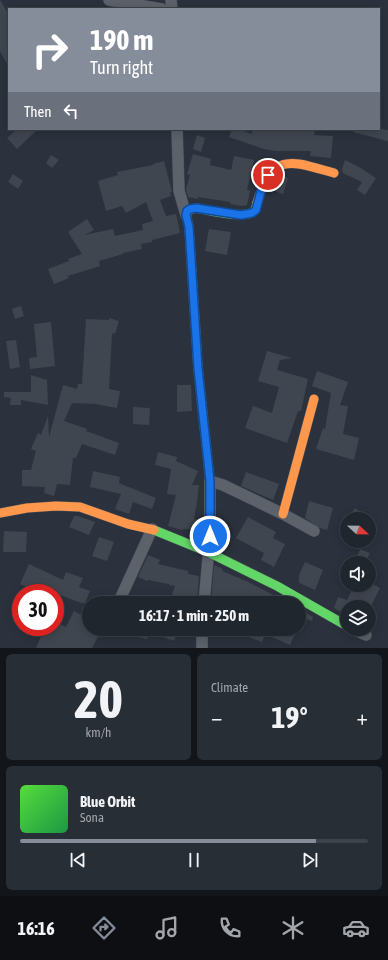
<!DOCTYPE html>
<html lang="en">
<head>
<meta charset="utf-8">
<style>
	:root { --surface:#20262e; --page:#282e36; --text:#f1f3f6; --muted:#a2a5aa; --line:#3d434a; --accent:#858d9b }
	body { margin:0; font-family:"Asap Condensed",sans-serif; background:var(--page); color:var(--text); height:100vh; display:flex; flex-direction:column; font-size:15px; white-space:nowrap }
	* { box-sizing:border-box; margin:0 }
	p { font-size:13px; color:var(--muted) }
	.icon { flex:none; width:22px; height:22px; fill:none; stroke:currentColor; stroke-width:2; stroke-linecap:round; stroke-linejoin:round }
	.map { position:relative; height:648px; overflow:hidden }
	.side { display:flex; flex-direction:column; gap:6px; padding:6px; background:#121519; flex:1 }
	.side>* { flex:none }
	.banner { position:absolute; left:8px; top:8px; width:372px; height:122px; border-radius:0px; box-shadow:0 2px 10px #0003,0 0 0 1px var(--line); background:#858d9b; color:#fff; overflow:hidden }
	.needle { width:26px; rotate:112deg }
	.buttons { position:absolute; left:340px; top:512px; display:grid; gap:8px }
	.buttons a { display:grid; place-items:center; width:36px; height:36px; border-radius:50%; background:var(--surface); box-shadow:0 2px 10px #0003,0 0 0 1px var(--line); font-size:20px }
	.speed { position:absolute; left:12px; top:584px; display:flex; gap:8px; font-size:20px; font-weight:700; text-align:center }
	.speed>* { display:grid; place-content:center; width:52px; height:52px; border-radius:50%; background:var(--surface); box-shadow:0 2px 10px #0003,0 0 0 1px var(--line); line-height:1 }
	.speed .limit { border:6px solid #d22; background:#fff; color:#111 }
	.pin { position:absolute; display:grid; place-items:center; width:34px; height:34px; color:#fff; margin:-17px; border:2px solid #fff; border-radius:50%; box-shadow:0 1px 4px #0007 }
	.me { position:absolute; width:44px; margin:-22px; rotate:0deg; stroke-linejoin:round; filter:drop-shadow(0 0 3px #0008) }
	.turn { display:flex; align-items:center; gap:14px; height:84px; padding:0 16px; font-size:18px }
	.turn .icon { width:52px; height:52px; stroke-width:2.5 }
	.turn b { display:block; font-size:28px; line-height:34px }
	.then { display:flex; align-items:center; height:38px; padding:0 16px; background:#0003; gap:8px; font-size:15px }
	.big { font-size:30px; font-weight:700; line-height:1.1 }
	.side .card { flex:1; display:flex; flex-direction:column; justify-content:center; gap:6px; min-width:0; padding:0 14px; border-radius:6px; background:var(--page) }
	.side .dial { align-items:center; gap:0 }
	.dial b { font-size:52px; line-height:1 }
	.song { display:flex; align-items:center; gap:12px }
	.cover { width:48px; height:48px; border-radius:6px; background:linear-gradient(135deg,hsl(110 70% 55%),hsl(140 70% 35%)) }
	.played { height:4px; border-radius:2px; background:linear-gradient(90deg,var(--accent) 85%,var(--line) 85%) }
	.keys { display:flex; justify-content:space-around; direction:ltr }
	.heat { display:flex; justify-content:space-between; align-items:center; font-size:22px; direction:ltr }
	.side .tiles { flex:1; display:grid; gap:6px; grid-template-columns:1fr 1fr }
	.card:last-child { grid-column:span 2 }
	.trip { position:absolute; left:82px; top:596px; width:224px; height:40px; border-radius:20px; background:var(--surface); box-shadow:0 2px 10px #0003,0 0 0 1px var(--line); font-weight:700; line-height:40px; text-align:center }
	.dock { display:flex; height:64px; justify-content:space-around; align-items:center; background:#0d0f12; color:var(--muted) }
	.dock .icon { width:28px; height:28px }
	.dock .selected { color:var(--accent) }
	.dock b { font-size:18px; color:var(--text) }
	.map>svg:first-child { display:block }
	.building { fill:#404650 }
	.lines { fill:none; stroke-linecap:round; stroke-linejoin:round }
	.street-casing { stroke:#494e59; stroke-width:12 }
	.fast-casing { stroke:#494e59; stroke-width:10 }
	.slow-casing { stroke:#494e59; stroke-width:10 }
	.street { stroke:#5c616a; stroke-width:11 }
	.fast { stroke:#63d668; stroke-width:9 }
	.slow { stroke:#ff974d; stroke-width:9 }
	.route-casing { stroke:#114b97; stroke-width:10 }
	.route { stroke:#1a73e8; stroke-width:7 }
</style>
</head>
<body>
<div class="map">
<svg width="388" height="648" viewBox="0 0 388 648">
	<rect width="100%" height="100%" fill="#2b323d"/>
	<path class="building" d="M 0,0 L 9,15 L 9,68 L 0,51 Z
		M 17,129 L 38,129 L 17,149 L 7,138 Z
		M 232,129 L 237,129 L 252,134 L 252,129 L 315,129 L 314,135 L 333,136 L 331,158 L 310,156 L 311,151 L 275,151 L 264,149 L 229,137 Z
		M 354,129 L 382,129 L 388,130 L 388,141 L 353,132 Z
		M 197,135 L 205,138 L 201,152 L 193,149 Z
		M 193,154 L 211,159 L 210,165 L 231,170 L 234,156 L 254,160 L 247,190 L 250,191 L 247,205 L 241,206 L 230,204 L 230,202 L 198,197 L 198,199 L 188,197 L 186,189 L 190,175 L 187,174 Z
		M 51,155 L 59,160 L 52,168 L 46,163 Z
		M 345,160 L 359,167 L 376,178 L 365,195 L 357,190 L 362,182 L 343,173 L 342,169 Z
		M 164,161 L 172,192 L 170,192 L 171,196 L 160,200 L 166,216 L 176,214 L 180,233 L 152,240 L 152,242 L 141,244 L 142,249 L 123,253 L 123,254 L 99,261 L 100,266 L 68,276 L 69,278 L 54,284 L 48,269 L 69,261 L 68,259 L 82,254 L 68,232 L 87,219 L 94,230 L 84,235 L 113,229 L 115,236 L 143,230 L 142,224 L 153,221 L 146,202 L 126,213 L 122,206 L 106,211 L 98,181 L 118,175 L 117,172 L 153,165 L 153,164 Z
		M 13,174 L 23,181 L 18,189 L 8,182 Z
		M 281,176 L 288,178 L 283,194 L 274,191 L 278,180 Z
		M 209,229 L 231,232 L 227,255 L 205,251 Z
		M 21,306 L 24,316 L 15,319 L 12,309 Z
		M 109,318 L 119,321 L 115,334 L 112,333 L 109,389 L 120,391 L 117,408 L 96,404 L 73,403 L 72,403 L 64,421 L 87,429 L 86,431 L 119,443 L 115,455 L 82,444 L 76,458 L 73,458 L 70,485 L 57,484 L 54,496 L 44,493 L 45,487 L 22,486 L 22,470 L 31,470 L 36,451 L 31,449 L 38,433 L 41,435 L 48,416 L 49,437 L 63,385 L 77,389 L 78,384 L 82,384 L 86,319 L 109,320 Z
		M 51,322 L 55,366 L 30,369 L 29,358 L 37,357 L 34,324 Z
		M 16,340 L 20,367 L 10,369 L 6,341 Z
		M 267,351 L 292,358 L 280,360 L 277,370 L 308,379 L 301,411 L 298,411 L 287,443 L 245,428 L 253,406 L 272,413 L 279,387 L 258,381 Z
		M 317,371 L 348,382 L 340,405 L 348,406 L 343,434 L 359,438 L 354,460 L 316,449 L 323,428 L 325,429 L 331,393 L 312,386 Z
		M 31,375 L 47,380 L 48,405 L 21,400 L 21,405 L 10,405 L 11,398 L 4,397 L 4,392 L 31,392 Z
		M 177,385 L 191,385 L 192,411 L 177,412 Z
		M 133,407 L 150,408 L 149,425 L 133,424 Z
		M 158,452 L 177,457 L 176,461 L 198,471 L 192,485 L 199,485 L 197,502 L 194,519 L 202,520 L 201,530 L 183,529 L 182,530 L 168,526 L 176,495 L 167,494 L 171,469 L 155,465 Z
		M 93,471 L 120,477 L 119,483 L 156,498 L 152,509 L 133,502 L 129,514 L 115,509 L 121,494 L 90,487 Z
		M 246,472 L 279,484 L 273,500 L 241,486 Z
		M 309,501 L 333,508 L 327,530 L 320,528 L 305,518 Z
		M 355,508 L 370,519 L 347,519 Z
		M 74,516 L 78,516 L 95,522 L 89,535 L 69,527 Z
		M 248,517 L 276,532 L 273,538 L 285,544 L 274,567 L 261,560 L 264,553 L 236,538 Z
		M 4,531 L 27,532 L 26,552 L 3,552 Z
		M 99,537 L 114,542 L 107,561 L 92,556 Z
		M 360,549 L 370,553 L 365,563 L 354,563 Z
		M 148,555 L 160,560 L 158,564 L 188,571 L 188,574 L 199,576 L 197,603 L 169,603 L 175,586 L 169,585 L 169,584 L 148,580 L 147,581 L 138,577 Z
		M 305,562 L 323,570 L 315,590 L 299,583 L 299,575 Z
		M 29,564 L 63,580 L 66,572 L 83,578 L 79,587 L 90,591 L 85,603 L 81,603 L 55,593 L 40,593 L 20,584 Z
		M 214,565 L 223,569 L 222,571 L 246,581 L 289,603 L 211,603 Z
		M 369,582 L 380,588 L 371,606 L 359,600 L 356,607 L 347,607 L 347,616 L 334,608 L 338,597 L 347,600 L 354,585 L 369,585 Z
		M 299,609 L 313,617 L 312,621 L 299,617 Z
		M 74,611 L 89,619 L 89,629 L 102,629 L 92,648 L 36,648 L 45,627 L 55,627 L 55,622 L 66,627 Z
		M 123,629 L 179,629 L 174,641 L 149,632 L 147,639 L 122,633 Z
		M 252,629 L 297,629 L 290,645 L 265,634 L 262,642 L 249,637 Z"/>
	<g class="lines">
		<g class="street-casing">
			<path id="street" d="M 109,0 L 162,9
				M 171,0 L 172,9
				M 177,129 L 179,191 L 186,215
				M 121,597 L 152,529
				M 204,603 L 210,536 L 210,481 L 223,485 L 283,514 L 314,531
				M 353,629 L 366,635
				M 202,648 L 202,629"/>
		</g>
		<g class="fast-casing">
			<path id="fast" d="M 210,481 L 198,368 L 189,227 L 186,214 L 189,210 L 196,208 C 208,210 243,219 253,212 C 256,210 256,207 257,203
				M 154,530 L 208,552 L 277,586 L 347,626"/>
		</g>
		<g class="slow-casing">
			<path id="slow" d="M 257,203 C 273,151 291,161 334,173
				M 0,513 L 27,508 L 56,506 L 80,507 L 128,524 L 154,530
				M 283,514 L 314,399"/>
		</g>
		<use href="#street" class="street"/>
		<use href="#fast" class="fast"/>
		<use href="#slow" class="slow"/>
	</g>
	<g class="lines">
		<g class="route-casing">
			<path id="route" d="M 210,536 L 210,481 L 198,368 L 189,227 L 186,215 L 187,211 L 190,209 L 196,208 L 241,215 L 252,213 L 256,210 L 263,184 L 268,175"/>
		</g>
		<use href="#route" class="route"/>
	</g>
</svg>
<div class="buttons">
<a><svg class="needle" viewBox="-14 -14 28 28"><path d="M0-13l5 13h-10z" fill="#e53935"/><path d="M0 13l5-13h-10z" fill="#a2a5aa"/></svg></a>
<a><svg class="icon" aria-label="sound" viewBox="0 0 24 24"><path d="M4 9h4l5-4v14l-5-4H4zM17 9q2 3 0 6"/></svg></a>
<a><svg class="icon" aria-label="layers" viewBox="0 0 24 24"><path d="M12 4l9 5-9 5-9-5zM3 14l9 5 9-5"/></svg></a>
</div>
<div class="speed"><div class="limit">30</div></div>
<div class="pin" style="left:268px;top:175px;background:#d93025"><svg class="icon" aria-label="arrive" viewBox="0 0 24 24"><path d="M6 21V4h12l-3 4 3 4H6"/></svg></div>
<svg class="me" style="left:210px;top:536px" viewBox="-20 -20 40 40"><circle r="17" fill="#1a73e8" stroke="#fff" stroke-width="3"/><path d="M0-11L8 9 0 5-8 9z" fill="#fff"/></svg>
<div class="trip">16:17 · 1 min · 250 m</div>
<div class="banner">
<div class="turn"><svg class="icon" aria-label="right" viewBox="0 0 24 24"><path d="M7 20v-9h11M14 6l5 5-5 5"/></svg><div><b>190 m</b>Turn right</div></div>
<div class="then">Then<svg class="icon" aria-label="left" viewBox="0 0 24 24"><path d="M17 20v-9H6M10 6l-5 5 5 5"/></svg></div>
</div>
</div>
<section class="side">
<div class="tiles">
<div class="card dial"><b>20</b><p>km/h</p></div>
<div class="card"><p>Climate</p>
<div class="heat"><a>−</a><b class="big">19°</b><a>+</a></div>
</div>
<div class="card">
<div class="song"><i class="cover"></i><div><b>Blue Orbit</b><p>Sona</p></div></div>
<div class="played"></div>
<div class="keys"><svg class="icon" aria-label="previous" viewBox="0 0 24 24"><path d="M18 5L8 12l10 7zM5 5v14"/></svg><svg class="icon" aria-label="pause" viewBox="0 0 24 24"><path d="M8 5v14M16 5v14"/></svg><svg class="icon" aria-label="next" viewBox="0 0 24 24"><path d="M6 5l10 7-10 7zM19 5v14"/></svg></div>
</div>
</div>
</section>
<nav class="dock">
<b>16:16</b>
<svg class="icon selected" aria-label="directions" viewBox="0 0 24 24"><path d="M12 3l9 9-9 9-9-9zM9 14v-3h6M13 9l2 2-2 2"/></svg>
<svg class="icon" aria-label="music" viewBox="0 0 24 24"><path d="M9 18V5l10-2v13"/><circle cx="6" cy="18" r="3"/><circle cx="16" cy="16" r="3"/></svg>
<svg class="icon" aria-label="phone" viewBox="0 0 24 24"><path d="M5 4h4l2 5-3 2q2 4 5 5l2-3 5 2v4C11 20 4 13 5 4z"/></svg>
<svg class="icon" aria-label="climate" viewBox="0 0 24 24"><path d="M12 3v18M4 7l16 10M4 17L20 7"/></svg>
<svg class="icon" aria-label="car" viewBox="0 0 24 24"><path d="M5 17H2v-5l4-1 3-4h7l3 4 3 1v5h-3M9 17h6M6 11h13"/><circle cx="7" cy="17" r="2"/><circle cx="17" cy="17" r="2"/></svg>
</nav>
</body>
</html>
